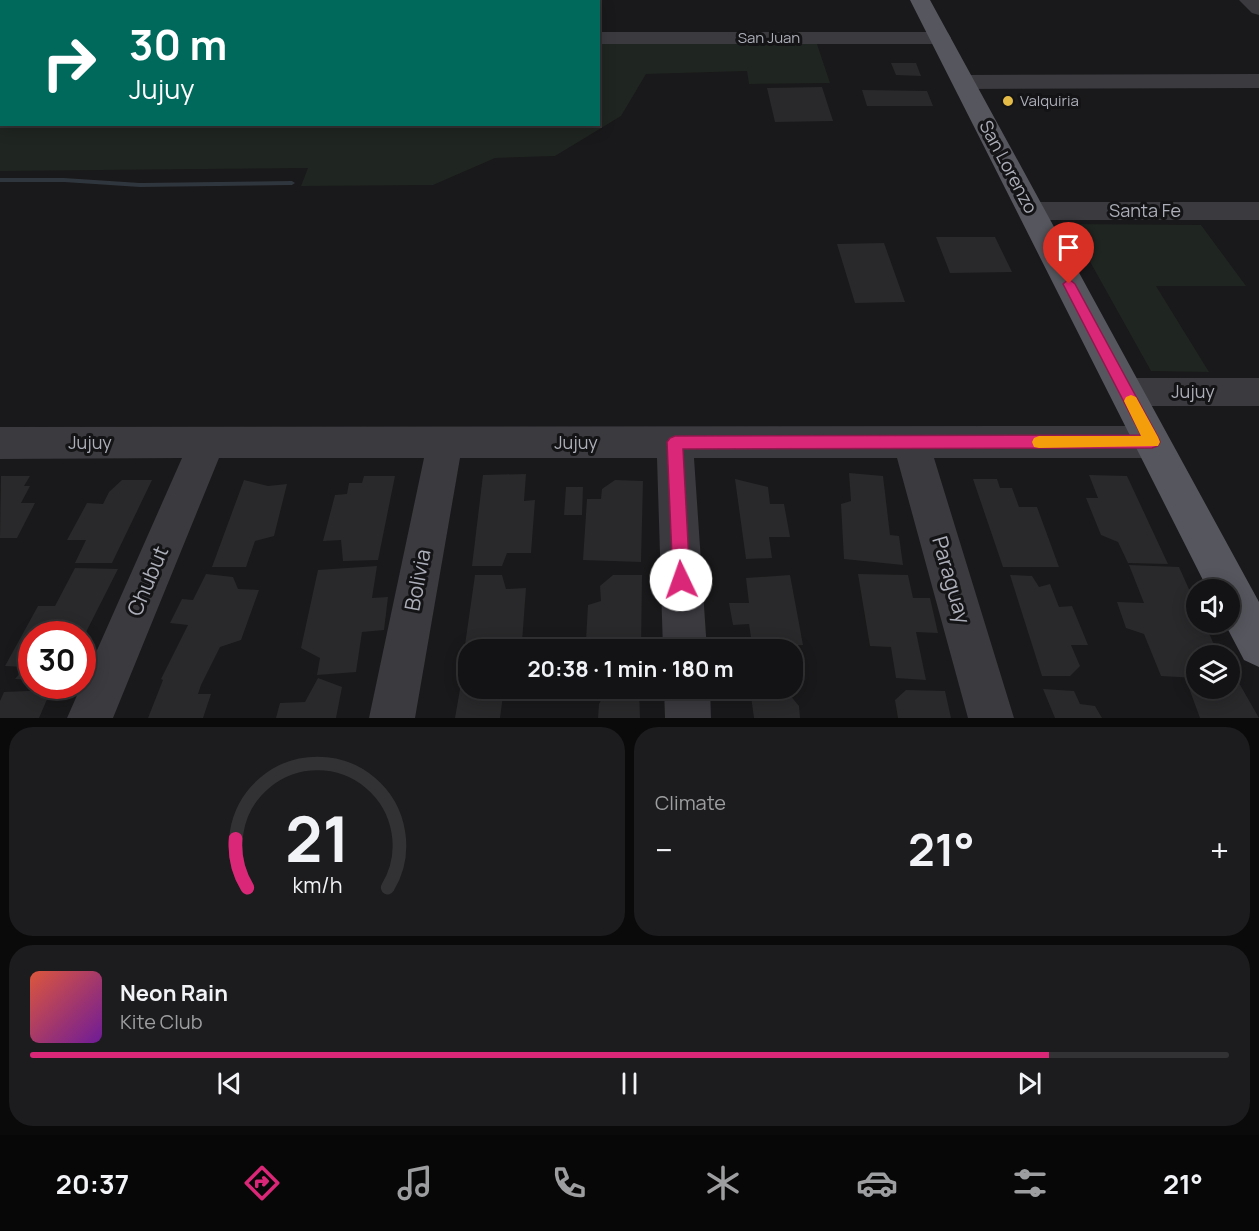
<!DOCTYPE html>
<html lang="en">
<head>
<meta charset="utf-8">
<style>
	:root { --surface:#131214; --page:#1c1b1d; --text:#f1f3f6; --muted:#9d9ea0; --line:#323234; --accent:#db2777 }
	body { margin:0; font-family:Manrope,sans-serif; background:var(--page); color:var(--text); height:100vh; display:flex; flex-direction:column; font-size:22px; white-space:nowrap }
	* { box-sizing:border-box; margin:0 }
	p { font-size:20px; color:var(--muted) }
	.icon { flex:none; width:33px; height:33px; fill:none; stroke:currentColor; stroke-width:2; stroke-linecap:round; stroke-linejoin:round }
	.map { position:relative; height:718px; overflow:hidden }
	.panel { display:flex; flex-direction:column; gap:9px; padding:9px; background:#0a0a0b; flex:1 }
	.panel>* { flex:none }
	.banner { position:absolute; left:0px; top:0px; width:600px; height:126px; box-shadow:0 3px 15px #0003,0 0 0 2px var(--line); background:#00695c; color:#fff; overflow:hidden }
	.controls { position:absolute; left:1186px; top:579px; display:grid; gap:12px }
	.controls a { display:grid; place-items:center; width:54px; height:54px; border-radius:50%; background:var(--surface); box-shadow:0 3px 15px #0003,0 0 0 2px var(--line); font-size:30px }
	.speed { position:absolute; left:18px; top:621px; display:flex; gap:12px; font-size:30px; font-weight:700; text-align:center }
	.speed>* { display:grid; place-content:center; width:78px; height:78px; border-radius:50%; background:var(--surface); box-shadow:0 3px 15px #0003,0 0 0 2px var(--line); line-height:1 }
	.speed .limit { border:9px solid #d22; background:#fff; color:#111 }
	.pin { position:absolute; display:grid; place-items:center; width:51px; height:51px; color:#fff; margin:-62px -26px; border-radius:50% 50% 50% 0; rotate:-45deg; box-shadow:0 0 6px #0007 }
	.pin .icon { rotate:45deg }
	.me { position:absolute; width:66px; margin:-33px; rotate:357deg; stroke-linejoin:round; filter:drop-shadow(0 0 4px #0008) }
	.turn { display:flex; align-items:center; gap:21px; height:126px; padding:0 30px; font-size:27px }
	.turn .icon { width:78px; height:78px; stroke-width:2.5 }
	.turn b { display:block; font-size:42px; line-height:51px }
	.big { font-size:45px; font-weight:700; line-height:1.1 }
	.panel .widget { flex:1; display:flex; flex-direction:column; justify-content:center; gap:9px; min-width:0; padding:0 21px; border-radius:24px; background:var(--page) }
	.panel .dial { align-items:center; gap:0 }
	.dial svg { height:156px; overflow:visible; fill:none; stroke:var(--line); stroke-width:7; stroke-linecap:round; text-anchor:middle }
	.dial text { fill:var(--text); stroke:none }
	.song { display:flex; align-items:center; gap:18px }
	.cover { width:72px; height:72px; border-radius:9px; background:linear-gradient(135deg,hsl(10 70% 55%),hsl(280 70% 35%)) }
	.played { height:6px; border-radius:3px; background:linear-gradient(90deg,var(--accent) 85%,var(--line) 85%) }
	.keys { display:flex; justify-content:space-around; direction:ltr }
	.heat { display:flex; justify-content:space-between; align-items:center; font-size:33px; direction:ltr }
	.panel .tiles { flex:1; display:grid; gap:9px; grid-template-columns:1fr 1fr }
	.widget:last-child { grid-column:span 2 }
	.trip { position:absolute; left:458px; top:639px; width:345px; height:60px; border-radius:24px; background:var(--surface); box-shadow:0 3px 15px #0003,0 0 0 2px var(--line); font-weight:700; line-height:60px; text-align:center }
	.menu { display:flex; height:96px; justify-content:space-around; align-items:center; background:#080708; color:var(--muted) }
	.menu .icon { width:42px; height:42px }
	.menu .current { color:var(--accent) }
	.menu b { font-size:27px; color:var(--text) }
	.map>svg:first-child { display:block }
	.green { fill:#1f2520 }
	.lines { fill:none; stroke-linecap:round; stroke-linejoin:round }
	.stream { fill:#2f363d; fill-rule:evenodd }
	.building { fill:#29292b }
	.minor { fill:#3a3a3f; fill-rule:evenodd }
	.major { fill:#56575e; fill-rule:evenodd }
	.route { fill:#db2777; stroke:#8e194d; stroke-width:1.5 }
	.slow { fill:#f59e0b }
	.poi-dot { fill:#e4bb47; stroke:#141315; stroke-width:2 }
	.labels { text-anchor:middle; stroke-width:6; stroke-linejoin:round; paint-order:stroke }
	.far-street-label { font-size:15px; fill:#acafb9; stroke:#141315 }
	.far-poi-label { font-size:15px; fill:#acafb9; stroke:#141315; text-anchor:start }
	.street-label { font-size:18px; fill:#acafb9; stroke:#141315 }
	.near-street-label { font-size:21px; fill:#acafb9; stroke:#141315 }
</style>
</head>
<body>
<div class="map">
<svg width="1259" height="718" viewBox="0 0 1259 718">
	<rect width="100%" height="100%" fill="#19181a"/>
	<path class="green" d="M 0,44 L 2,124 L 598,124 L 599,44 L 817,44 L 830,83 L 749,84 L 747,71 L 646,74 L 621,116 L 555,156 L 495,158 L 433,185 L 301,186 L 308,168 L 0,171 Z
		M 1069,224 L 1201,225 L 1246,286 L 1156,286 L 1209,372 L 1151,371 Z"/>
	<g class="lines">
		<path class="stream" d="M 0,178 L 64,178 L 140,183 L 292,181 L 295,183 L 292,185 L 140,187 L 64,182 L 0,182 Z"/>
	</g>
	<path class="building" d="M 891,63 L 916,63 L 921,76 L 896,75 Z
		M 822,87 L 833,121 L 775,122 L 767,88 Z
		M 862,90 L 927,91 L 933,106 L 867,106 Z
		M 936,237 L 995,237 L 1012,272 L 950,273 Z
		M 884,243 L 905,302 L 855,303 L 837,244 Z
		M 849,473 L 883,476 L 890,535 L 899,536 L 903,565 L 844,559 L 841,504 L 851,501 Z
		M 526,474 L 524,501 L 535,500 L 531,553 L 507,553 L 502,566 L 472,566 L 483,475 Z
		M 1089,475 L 1127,476 L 1168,564 L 1128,563 L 1118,542 L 1101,535 L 1086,498 L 1098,498 Z
		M 1,476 L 30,476 L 24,486 L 30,486 L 21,503 L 35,503 L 17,538 L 0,538 Z
		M 364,476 L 395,476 L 378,560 L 343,561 L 341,540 L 323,541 L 335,495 L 347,494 L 349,483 L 362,483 Z
		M 735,479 L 768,487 L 770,504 L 784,504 L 790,537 L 769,537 L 772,558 L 746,559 Z
		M 973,479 L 997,479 L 1000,488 L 1012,488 L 1019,507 L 1037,507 L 1059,567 L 1003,567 Z
		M 122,480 L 152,480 L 112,563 L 75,563 L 86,540 L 67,540 L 87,503 L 103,504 L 109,492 Z
		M 244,480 L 268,486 L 287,484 L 274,536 L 255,541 L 246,567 L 212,567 Z
		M 615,480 L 643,481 L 641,562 L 583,560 L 587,499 L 601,499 L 602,489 Z
		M 566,487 L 583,487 L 582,515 L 564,515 Z
		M 1129,565 L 1179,567 L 1197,607 L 1197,622 L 1204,622 L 1219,656 L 1197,656 L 1197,678 L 1161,676 L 1144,634 L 1126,628 L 1117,602 L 1144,603 Z
		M 377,566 L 372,598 L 388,597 L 384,630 L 362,632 L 356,672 L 317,675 L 320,658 L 301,648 L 318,570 Z
		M 75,568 L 118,569 L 82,640 L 82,634 L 32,634 L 32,680 L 15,679 L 25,667 L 5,666 L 38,606 L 55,606 Z
		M 206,574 L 233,577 L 238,589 L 259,590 L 241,640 L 220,647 L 201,685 L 198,694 L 211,694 L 203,718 L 148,718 L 163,680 L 161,679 L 188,625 L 170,623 L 182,599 L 193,600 Z
		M 858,574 L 908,575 L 913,598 L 930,598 L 938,633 L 916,632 L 926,680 L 896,678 L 891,647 L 870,646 Z
		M 475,575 L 502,575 L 506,589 L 526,588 L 522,642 L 507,642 L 506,650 L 468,650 L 468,673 L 461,673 Z
		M 613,575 L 642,575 L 641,650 L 601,650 L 601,642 L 586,641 L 588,605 L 601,601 L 600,586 Z
		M 790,575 L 803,645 L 783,646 L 783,650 L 753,650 L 749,624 L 733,625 L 729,603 L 749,603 L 746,578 Z
		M 1010,575 L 1032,576 L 1039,587 L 1050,584 L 1059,607 L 1072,606 L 1088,645 L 1071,645 L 1080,666 L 1070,676 L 1042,676 Z
		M 318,678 L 342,687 L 336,718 L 276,718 L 280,703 L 305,702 Z
		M 462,678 L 468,679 L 468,688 L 504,688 L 500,718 L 455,718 Z
		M 1239,683 L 1259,718 L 1200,718 L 1189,688 L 1230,688 L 1230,684 Z
		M 608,688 L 639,688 L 640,718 L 598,718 L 599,704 Z
		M 784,688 L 799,706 L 800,718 L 754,718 L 750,689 Z
		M 1043,689 L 1074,691 L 1080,704 L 1095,706 L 1102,718 L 1055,718 Z
		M 51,690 L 39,718 L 0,718 L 0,701 L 4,692 Z
		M 906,690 L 945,691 L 951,718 L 898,718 L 895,700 Z"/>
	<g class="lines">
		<path class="minor" d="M 44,0 L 65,0 L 43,2 Z
			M 421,0 L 441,0 L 441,2 L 421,2 Z
			M 1239,0 L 1259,0 L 1259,15 L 1252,13 Z
			M 598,32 L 940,32 L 948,33 L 951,38 L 948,43 L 940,44 L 598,44 Z
			M 0,33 L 2,33 L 2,45 L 0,45 Z
			M 1259,74 L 1259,88 L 963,89 L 955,87 L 952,82 L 955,77 L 963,75 Z
			M 1031,202 L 1259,202 L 1259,220 L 1031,220 L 1021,217 L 1017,211 L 1021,205 Z
			M 1126,378 L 1259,378 L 1259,406 L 1126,406 L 1114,402 L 1109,392 L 1114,382 Z
			M 1152,426 L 1165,431 L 1170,442 L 1165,453 L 1152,458 L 934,458 L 1014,718 L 968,718 L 897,458 L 694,458 L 707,650 L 663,650 L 657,458 L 460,458 L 415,718 L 369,718 L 424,458 L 219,458 L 113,718 L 67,718 L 182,458 L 0,459 L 0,427 Z
			M 664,688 L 710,688 L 711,718 L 665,718 Z"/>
		<path class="major" d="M 910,0 L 930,0 L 1259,602 L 1259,667 L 1244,660 L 1224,622 L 1230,622 L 1230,590 L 1208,590 Z"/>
	</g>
	<path class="route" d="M 1069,279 L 1075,284 L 1158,437 L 1160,442 L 1158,446 L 1152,448 L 683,449 L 690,580 L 687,586 L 681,589 L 675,586 L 673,580 L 667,442 L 670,438 L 675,436 L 1141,435 L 1063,284 Z"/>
	<path class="slow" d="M 1131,395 L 1136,397 L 1158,437 L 1160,442 L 1158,446 L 1039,448 L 1034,447 L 1032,442 L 1034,438 L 1039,436 L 1141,436 L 1124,401 L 1126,397 Z"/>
	<circle class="poi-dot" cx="1008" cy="101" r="6"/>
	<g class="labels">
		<g class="far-street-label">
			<text x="769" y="43">San Juan</text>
		</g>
		<g class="far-poi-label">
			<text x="1020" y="106">Valquiria</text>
		</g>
		<g class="street-label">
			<text transform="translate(1008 167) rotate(62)" y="6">San Lorenzo</text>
			<text x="1145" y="217">Santa Fe</text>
			<text x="1193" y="398">Jujuy</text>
			<text x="90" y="449">Jujuy</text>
			<text x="576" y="449">Jujuy</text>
		</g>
		<g class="near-street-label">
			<text transform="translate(418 580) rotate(-79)" y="7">Bolivia</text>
			<text transform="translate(951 580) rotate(74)" y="7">Paraguay</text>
			<text transform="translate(148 581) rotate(-67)" y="7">Chubut</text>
		</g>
	</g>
</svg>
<div class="controls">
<a><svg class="icon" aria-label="sound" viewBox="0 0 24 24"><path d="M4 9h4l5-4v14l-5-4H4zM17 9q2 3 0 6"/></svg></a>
<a><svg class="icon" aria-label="layers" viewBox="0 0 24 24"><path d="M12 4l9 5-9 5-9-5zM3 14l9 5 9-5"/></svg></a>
</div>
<div class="speed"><div class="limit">30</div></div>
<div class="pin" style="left:1069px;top:284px;background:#d93025"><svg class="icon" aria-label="arrive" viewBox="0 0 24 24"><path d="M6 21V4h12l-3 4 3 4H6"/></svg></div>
<svg class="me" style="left:681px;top:580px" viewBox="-20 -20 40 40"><circle r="19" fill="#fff"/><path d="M0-13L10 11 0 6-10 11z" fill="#db2777"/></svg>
<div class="trip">20:38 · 1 min · 180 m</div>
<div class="banner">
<div class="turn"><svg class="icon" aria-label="right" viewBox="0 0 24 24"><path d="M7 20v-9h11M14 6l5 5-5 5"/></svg><div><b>30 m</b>Jujuy</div></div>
</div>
</div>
<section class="panel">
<div class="tiles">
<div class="widget dial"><svg viewBox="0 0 100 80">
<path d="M14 69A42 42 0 1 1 86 69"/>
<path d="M14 69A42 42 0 0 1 8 44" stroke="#db2777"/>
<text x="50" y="56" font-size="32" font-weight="700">21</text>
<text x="50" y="72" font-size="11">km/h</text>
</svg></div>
<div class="widget"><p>Climate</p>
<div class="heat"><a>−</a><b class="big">21°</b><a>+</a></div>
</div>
<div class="widget">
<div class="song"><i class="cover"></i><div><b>Neon Rain</b><p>Kite Club</p></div></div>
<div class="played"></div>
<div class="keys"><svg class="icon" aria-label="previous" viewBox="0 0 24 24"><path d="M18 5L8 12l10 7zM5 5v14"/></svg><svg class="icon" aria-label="pause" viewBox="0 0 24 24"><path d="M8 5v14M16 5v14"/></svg><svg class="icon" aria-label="next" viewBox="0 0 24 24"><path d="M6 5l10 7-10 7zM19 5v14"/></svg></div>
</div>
</div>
</section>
<nav class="menu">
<b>20:37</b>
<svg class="icon current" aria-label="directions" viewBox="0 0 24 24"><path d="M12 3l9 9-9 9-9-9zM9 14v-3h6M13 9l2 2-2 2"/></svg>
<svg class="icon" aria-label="music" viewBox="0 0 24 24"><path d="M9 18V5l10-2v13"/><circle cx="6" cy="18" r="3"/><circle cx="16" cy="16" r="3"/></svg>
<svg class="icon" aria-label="phone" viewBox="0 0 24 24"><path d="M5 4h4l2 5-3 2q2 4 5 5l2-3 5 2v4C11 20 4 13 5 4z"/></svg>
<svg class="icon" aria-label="climate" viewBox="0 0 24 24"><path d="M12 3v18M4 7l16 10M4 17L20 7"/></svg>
<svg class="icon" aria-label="car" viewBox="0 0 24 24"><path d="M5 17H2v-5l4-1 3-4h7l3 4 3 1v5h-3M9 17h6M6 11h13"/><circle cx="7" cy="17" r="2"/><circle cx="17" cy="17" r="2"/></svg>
<svg class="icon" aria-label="filters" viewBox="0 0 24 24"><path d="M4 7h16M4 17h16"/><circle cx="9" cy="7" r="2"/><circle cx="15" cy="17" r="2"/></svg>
<b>21°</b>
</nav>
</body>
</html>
